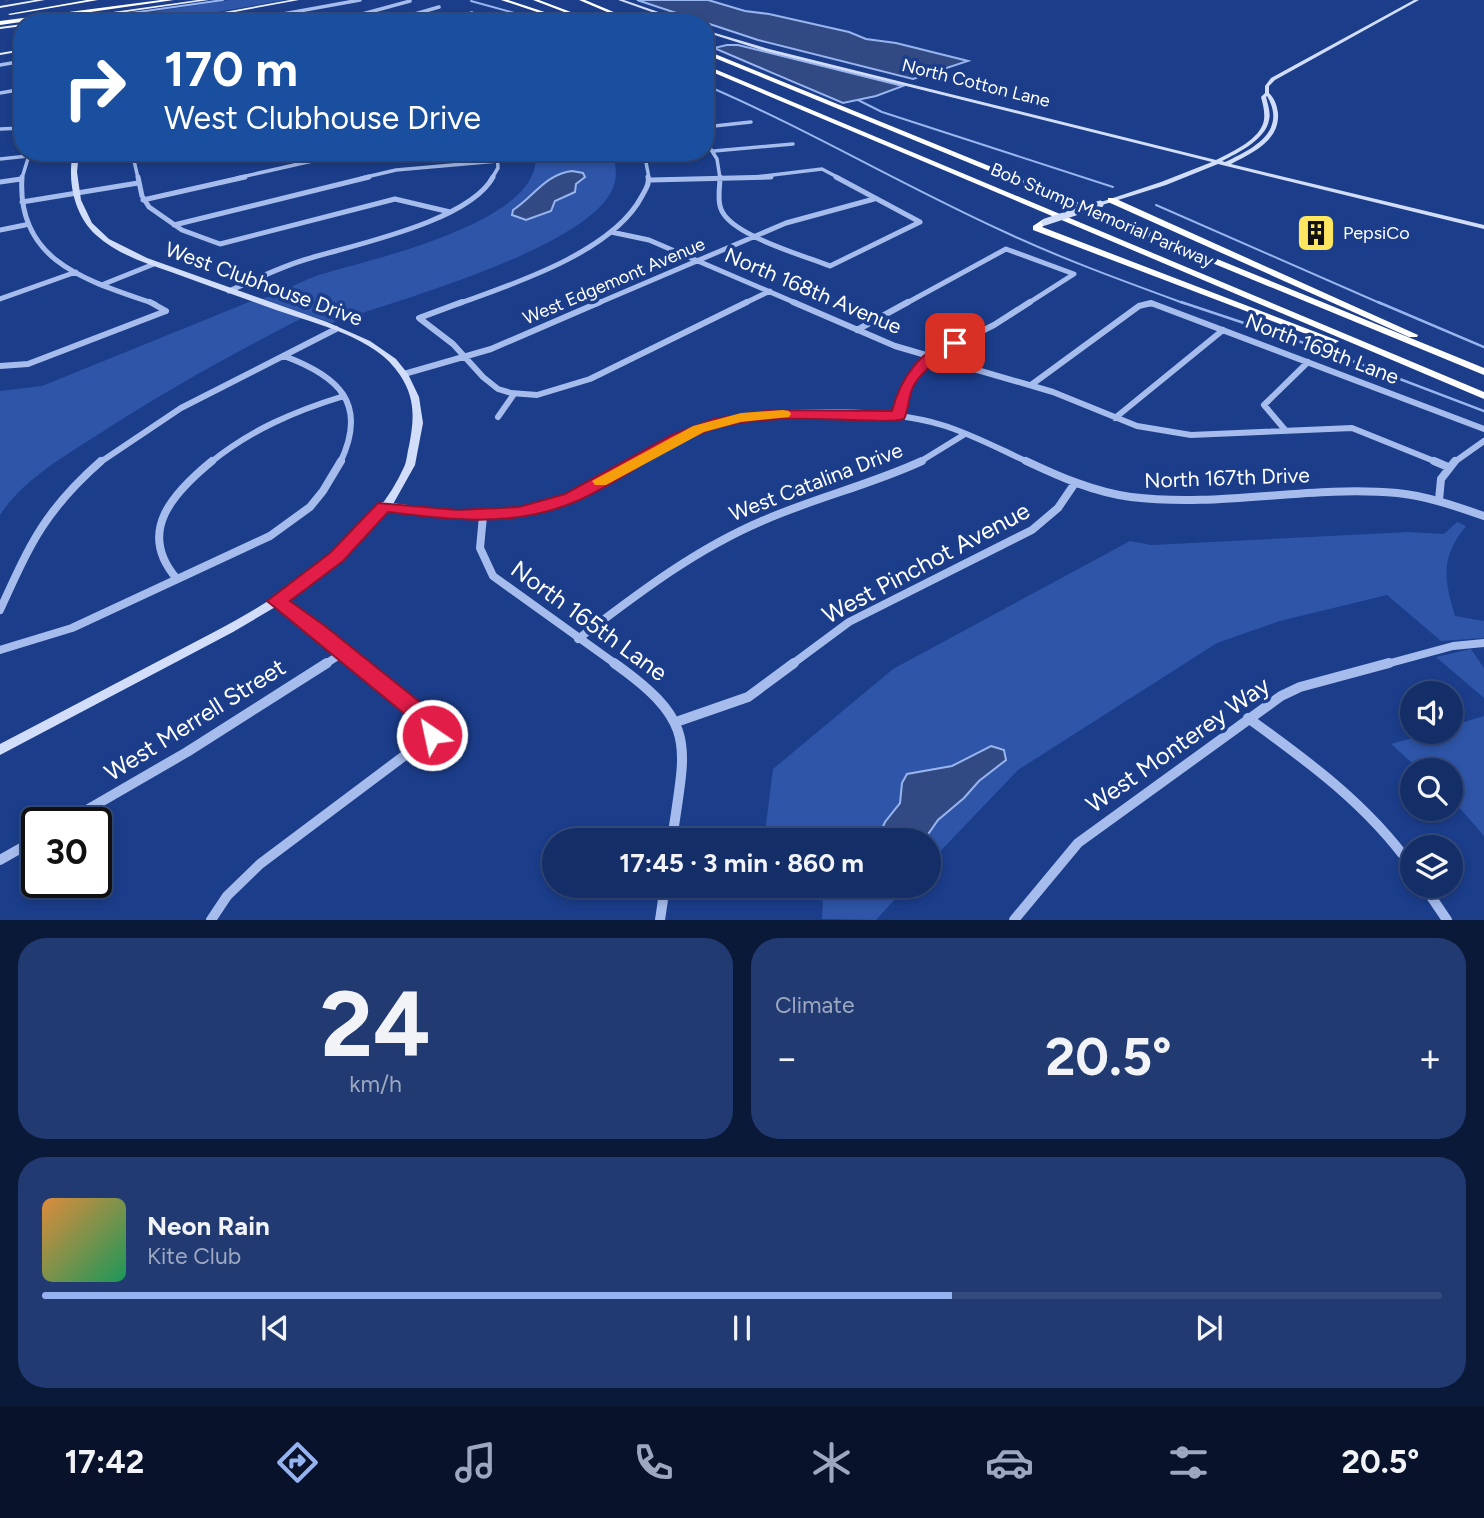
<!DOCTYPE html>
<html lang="en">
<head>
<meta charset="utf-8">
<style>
	:root { --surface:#142e68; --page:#213a71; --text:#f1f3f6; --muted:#9da8c0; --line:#334a7c; --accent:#95b2f1 }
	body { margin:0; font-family:Figtree,sans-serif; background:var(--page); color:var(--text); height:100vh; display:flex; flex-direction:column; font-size:26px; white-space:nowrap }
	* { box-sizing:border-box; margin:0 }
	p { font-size:23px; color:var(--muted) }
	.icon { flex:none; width:38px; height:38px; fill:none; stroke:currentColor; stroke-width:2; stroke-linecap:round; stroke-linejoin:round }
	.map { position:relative; height:920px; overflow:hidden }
	.details { display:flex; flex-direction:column; gap:18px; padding:18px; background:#0b1939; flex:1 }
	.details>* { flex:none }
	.hud { position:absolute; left:14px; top:14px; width:700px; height:147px; border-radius:28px; box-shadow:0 4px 10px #0003,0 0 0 2px var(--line); background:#1a4fa0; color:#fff; overflow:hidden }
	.controls { position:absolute; left:1400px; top:681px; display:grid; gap:14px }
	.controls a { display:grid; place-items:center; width:63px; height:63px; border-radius:50%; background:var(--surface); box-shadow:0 4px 10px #0003,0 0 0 2px var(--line); font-size:35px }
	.speed { position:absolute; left:21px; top:807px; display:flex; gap:14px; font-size:35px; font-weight:700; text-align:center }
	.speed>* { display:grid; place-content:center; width:91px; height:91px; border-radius:50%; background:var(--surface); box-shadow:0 4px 10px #0003,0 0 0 2px var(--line); line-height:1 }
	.speed .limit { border:4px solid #111; border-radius:10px; background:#fff; color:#111 }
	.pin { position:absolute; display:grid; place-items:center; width:60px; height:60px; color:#fff; margin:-30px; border-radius:14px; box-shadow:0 4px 10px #0006 }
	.me { position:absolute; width:77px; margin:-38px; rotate:326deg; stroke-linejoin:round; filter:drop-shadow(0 0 5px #0008) }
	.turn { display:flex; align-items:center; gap:24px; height:147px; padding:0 35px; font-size:32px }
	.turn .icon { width:91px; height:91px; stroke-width:2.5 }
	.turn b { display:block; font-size:49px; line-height:60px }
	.big { font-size:52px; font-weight:700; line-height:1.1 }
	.details .widget { flex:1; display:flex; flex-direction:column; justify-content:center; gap:10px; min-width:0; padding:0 24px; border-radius:28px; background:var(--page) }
	.details .dial { align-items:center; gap:0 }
	.dial b { font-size:91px; line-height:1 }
	.song { display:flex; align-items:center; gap:21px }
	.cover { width:84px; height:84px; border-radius:10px; background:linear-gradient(135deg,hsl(30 70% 55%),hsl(150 70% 35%)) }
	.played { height:7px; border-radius:4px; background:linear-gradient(90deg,var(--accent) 65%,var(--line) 65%) }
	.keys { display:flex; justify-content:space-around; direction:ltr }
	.heat { display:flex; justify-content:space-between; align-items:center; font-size:38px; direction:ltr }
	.details .tiles { flex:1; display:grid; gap:18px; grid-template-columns:1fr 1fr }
	.widget:last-child { grid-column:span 2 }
	.trip { position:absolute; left:542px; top:828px; width:399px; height:70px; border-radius:35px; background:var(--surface); box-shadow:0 4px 10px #0003,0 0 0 2px var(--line); font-weight:700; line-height:70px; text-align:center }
	.tabs { display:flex; height:112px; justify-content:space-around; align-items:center; background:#08122a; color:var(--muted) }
	.tabs .icon { width:49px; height:49px }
	.tabs .current { color:var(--accent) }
	.tabs b { font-size:32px; color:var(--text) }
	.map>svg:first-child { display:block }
	.green { fill:#2e55a8 }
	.water { fill:#324a84; stroke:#98b5ef; stroke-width:2 }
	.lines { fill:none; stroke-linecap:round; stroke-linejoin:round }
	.stream-far1 { stroke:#98b5ef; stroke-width:2 }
	.stream { stroke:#98b5ef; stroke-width:2.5 }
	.canal { fill:#324a84; fill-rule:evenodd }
	.street-far4 { stroke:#a5bced; stroke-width:3.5 }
	.street-far3 { stroke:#a5bced; stroke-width:5 }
	.street-far2 { stroke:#a5bced; stroke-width:6 }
	.street-far1 { stroke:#a5bced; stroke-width:8 }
	.street { stroke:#a5bced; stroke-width:10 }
	.secondary { fill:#d2def9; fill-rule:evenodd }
	.primary { fill:#ebf0ff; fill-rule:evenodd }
	.highway { fill:#fff; fill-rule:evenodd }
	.secondary-bridge { stroke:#d2def9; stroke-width:7 }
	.route { fill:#e11d48; stroke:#92132f; stroke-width:2 }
	.slow { fill:#f59e0b }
	.labels { text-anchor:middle; stroke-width:7; stroke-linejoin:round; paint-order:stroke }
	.far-street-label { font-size:18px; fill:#fff; stroke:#1b3d8a }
	.far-poi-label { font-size:18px; fill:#fff; stroke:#1b3d8a; text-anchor:start }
	.street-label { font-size:21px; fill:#fff; stroke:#1b3d8a }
	.near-street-label { font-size:24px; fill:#fff; stroke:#1b3d8a }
</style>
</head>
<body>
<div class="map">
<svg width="1484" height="920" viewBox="0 0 1484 920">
	<rect width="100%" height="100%" fill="#1b3d8a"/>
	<path class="green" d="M 229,0 L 286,0 L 154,23 L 82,23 Z
		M 535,152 L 611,152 C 616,164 618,175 613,188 C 589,248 393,302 332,323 L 308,315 C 236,352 166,390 99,434 C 63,457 24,479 0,515 L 0,391 L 42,386 L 249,302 C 274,298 295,283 319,275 C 367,260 548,222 535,152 Z
		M 1457,522 L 1466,526 C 1440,558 1444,579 1455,616 L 1484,621 L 1484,638 L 1441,641 L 1387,595 L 1280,621 L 1217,643 L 1018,770 L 929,863 L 929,840 L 764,840 L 773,769 L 893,669 L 1130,541 L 1151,545 L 1408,532 L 1444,534 Z
		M 1471,649 L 1484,668 L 1484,698 L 1436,657 Z
		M 1484,716 L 1484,836 L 1451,798 L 1451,770 L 1420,770 L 1391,744 L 1433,732 L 1451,732 L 1451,726 Z
		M 777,886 L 907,886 L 876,920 L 822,919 L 823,901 Z"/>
	<path class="water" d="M 637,0 L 708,0 L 745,11 L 769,14 L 849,32 L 866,39 L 896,43 L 968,61 L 913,79 L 758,40 Z
		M 727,45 L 738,45 L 903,86 L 876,96 L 843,103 L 714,48 Z
		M 572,171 L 583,173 L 585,177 L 576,184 L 575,192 L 555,201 L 551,211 L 526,220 L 512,215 L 513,210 C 533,197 546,174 572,171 Z
		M 991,746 L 1004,750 L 1006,760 L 979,781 L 964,798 L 938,820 L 924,840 L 877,840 L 885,822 L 900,803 L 902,783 L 907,774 L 952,766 Z"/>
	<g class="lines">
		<path class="stream-far1" d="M 471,1 L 551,23
			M 82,20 L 223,0
			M 705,85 C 808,129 905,187 1007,233 C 1065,260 1126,282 1186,304
			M 858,100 L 882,112 L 1113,187
			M 1156,205 L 1382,304"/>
		<path class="stream" d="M 1181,302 L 1313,346 L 1484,411
			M 1378,302 L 1484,347"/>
		<path class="canal" d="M 6,0 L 10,0 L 4,3 Z"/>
		<path class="street-far4" d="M 233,23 L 360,0
			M 303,23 L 355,16 L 410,1
			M 384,23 L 439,7
			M 433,23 L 472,13
			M 491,23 L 509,18
			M 0,65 L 23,61
			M 0,93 L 23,89
			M 705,104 L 708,103
			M 705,127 L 751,122
			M 0,129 L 23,128
			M 705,140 L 717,159 L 720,178
			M 714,151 L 793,144
			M 132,152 L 138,178
			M 644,152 L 649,178
			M 0,159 L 28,156
			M 22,178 L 30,152
			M 237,178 L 352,152
			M 362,178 L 396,170 L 498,161
			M 492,178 L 498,168 L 497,152
			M 748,178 L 822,169 L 839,178"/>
		<path class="street-far3" d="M 22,177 C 16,263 89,281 155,304
			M 138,177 L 142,196 L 149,207 L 182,230 L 220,244 L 395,199 L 450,212
			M 720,177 C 720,187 717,200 721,209 C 730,235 805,256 830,266 L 920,222
			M 836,177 L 920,222
			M 651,180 L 771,177
			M 0,182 L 21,179
			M 143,200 L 245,177
			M 22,202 L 138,183
			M 174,225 L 369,177
			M 0,230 L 25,225
			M 611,232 L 649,240 L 798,304
			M 104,284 L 154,264
			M 229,291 C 254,280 278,268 304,260 C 352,245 469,222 493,177
			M 0,299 L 76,272
			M 458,304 C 513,284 613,252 642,196 C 645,190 650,184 648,177
			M 596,304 L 786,223 L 874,199
			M 743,304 L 770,291
			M 905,304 L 1006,249 L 1074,274 L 1027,304
			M 1147,304 L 1154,304"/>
		<path class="street-far2" d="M 150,302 L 166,311
			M 462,302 L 419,318 L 453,344 L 483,377 L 498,389 L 511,393 L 537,395 L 590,379 L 747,302
			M 793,302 L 895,346 L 1053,392 L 1137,426 L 1191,435 L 1352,428 L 1439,463
			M 857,330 L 908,302
			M 284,356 C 338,376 369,403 340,463
			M 0,366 L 28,364 L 166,311
			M 404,374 L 491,349 L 600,302
			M 1031,385 L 1139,306 L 1151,303 L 1484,429
			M 899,416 L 908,384 L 936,354 L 994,325 L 1030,302
			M 498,417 L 514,394
			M 1115,418 L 1223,330
			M 1286,431 L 1264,405 L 1308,362
			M 99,463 L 181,408 L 336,329
			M 210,463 C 250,430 295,411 344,396
			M 633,463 C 660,447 689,431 720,423 C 774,408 888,408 942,425 C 972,434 1001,450 1030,463
			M 918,463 L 965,434
			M 1453,463 L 1484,441"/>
		<path class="street-far1" d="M 1026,461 C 1060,477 1094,492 1131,497 C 1220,508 1308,485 1397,493 C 1427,496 1455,506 1484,516
			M 1434,461 L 1448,467
			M 1439,500 L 1441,479 L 1455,461
			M 384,506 C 438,513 496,523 549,505 C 580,494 608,477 636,461
			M 483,516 L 480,548 L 493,576 L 617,665
			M 177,579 C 136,532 173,493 212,461
			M 277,601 L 360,665
			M 0,610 C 30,544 45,510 101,461
			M 578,639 C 636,595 694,550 762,521 C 814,498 870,485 922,461
			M 0,650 L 72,628 L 270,536 L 310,507 L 323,491 L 341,461
			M 324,665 L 344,652
			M 791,665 L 849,622 L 1032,530 L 1058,508 L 1075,483
			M 1383,665 L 1453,646 L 1484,643"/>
		<path class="street" d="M 614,663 C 700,724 685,745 672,840
			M 1248,718 C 1309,762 1368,805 1412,867
			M 676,722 L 748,697 L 794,663
			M 66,822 L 187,752 L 327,663
			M 0,860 L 37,839
			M 1424,886 L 1447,920
			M 211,920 L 227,896 L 260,864 L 432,735 L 435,726 L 358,663
			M 660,920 L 665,886
			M 1014,920 L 1078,843 L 1281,696 L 1300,687 L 1389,663"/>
		<path class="secondary" d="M 618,0 L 624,0 L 690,23 L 683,23 Z
			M 1414,0 L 1419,0 L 1275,80 L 1269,86 L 1269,93 C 1275,99 1277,106 1278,113 C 1280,141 1252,153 1231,164 L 1484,225 L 1484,229 L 1218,164 L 1166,185 L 1102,205 L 1098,205 L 1098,203 L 1161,182 L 1212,162 L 765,51 L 705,32 L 705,30 L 769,49 L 1216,160 C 1232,152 1261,139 1264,120 C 1265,112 1263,104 1261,97 L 1265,93 L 1265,86 L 1271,78 ZM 1267,96 C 1288,132 1252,149 1225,162 L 1222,161 C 1238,153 1266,139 1269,120 C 1271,113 1268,105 1266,97 Z
			M 73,152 L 79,152 L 77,172 L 81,200 L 92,223 L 109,239 L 147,258 L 327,322 L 370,341 L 396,359 L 408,374 L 419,397 L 423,423 L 415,465 L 392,506 L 359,543 L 320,576 L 277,606 L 233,632 L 0,755 L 0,744 C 72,706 144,669 216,631 C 285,594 371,541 404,467 C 407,461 407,453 409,446 C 414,420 416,399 400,375 C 376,337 316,324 276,310 C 241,297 206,285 171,272 C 145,263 117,254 96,235 C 74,215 67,181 73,152 Z"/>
		<path class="primary" d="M 35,0 L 45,0 L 0,8 L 0,6 Z
			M 198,0 L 209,0 L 49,23 L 35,23 Z
			M 290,0 L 299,0 L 175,23 L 164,23 Z
			M 23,24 L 23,26 L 0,29 L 0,27 Z
			M 23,49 L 23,51 L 0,55 L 0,53 Z"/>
		<path class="highway" d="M 87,0 L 98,0 L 10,15 L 8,14 Z
			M 161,0 L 174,0 L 0,25 L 0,21 Z
			M 501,0 L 508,0 L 578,23 L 570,23 Z
			M 533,0 L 539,0 L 600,23 L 593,23 Z
			M 579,0 L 585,0 L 640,23 L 633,23 Z
			M 705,50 L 1484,368 L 1484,375 L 705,54 Z
			M 705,65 L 1484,392 L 1484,399 L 705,69 Z
			M 1108,198 L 1114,198 L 1418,335 L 1417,337 L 1409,337 L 1108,202 Z
			M 1042,220 L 1049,222 L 1042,227 L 1339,341 L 1334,344 L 1330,343 L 1033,230 L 1033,226 Z"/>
		<path class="secondary-bridge" d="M 1045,222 L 1100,204"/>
	</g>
	<path class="route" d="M 955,339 L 962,343 C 947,358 924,365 913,387 C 908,397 909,409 904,419 C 889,423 872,420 856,420 C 812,419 767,416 724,426 C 670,439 627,479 577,501 C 515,528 453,520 388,512 L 343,561 L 290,601 L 325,626 L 442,720 L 445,726 L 440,741 L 432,744 L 424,741 L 421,735 L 423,729 L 267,601 L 330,553 L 378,503 L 458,510 L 519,507 L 565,494 L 672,435 L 714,419 L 772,410 L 892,411 C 900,379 921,348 955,339 Z"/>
	<path class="slow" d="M 783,410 L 789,411 L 791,414 L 789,417 L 741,422 L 704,432 L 606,485 L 595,485 L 592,481 L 693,426 L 741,413 Z"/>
	<defs>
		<g id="building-square" transform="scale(2.0125)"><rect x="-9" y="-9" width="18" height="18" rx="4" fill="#fee661" stroke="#1b3d8a"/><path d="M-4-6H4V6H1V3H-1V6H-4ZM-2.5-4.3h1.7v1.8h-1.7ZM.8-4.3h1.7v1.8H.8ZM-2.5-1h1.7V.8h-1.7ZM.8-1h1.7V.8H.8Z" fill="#111"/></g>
	</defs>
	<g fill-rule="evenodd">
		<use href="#building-square" x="1316" y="233"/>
	</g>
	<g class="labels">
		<g class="far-street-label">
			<text transform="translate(976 83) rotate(14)" y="6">North Cotton Lane</text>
			<text transform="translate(1102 215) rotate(23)" y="6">Bob Stump Memorial Parkway</text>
			<text transform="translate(614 281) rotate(-23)" y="6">West Edgemont Avenue</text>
		</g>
		<g class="far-poi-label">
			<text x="1343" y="239">PepsiCo</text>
		</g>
		<g class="street-label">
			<text transform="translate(264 284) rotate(20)" y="7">West Clubhouse Drive</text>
			<text transform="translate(813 291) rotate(23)" y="7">North 168th Avenue</text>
			<text transform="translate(1322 349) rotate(21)" y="7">North 169th Lane</text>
			<text transform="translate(1227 478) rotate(-2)" y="7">North 167th Drive</text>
			<text transform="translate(816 482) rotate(-21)" y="7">West Catalina Drive</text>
		</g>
		<g class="near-street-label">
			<text transform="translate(926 563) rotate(-28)" y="8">West Pinchot Avenue</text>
			<text transform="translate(589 621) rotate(36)" y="8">North 165th Lane</text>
			<text transform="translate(195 720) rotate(-32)" y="8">West Merrell Street</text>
			<text transform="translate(1178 745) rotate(-35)" y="8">West Monterey Way</text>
		</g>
	</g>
</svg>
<div class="controls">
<a><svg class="icon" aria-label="sound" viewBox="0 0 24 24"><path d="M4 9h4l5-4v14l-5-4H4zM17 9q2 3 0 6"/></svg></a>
<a><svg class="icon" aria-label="search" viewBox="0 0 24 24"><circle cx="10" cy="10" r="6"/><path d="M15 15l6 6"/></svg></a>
<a><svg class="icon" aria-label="layers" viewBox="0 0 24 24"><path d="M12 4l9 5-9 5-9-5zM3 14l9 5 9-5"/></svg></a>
</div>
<div class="speed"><div class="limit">30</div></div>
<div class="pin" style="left:955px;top:343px;background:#d93025"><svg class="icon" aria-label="arrive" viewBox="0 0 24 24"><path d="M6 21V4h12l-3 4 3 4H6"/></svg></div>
<svg class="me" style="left:432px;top:735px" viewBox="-20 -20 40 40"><circle r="17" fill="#e11d48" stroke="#fff" stroke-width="3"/><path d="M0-11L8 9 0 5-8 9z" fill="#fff"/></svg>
<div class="trip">17:45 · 3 min · 860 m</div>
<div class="hud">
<div class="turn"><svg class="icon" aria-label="right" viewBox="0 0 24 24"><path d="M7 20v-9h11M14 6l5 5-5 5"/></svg><div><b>170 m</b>West Clubhouse Drive</div></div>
</div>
</div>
<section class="details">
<div class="tiles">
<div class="widget dial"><b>24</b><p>km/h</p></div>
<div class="widget"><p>Climate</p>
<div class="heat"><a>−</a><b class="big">20.5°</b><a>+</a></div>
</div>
<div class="widget">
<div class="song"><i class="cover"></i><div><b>Neon Rain</b><p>Kite Club</p></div></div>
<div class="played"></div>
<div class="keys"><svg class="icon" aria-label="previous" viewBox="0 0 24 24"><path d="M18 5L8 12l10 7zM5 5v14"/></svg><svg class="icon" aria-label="pause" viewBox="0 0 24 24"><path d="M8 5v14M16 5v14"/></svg><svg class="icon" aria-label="next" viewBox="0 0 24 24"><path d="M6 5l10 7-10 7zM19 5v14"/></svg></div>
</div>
</div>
</section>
<nav class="tabs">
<b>17:42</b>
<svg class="icon current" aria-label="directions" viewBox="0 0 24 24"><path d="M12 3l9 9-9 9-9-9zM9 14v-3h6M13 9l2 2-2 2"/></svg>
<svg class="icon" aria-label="music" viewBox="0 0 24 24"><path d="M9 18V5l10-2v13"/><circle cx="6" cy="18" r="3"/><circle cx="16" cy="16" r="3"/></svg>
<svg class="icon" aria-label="phone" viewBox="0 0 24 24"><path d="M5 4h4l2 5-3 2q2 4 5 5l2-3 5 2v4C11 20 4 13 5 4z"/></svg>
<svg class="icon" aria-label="climate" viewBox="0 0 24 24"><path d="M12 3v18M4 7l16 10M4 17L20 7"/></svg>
<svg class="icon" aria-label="car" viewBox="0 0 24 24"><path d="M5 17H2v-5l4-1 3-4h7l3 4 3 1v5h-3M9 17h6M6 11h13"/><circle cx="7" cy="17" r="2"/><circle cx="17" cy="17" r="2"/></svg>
<svg class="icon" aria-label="filters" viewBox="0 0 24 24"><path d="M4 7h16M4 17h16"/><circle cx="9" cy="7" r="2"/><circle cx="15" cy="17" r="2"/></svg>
<b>20.5°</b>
</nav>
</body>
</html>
